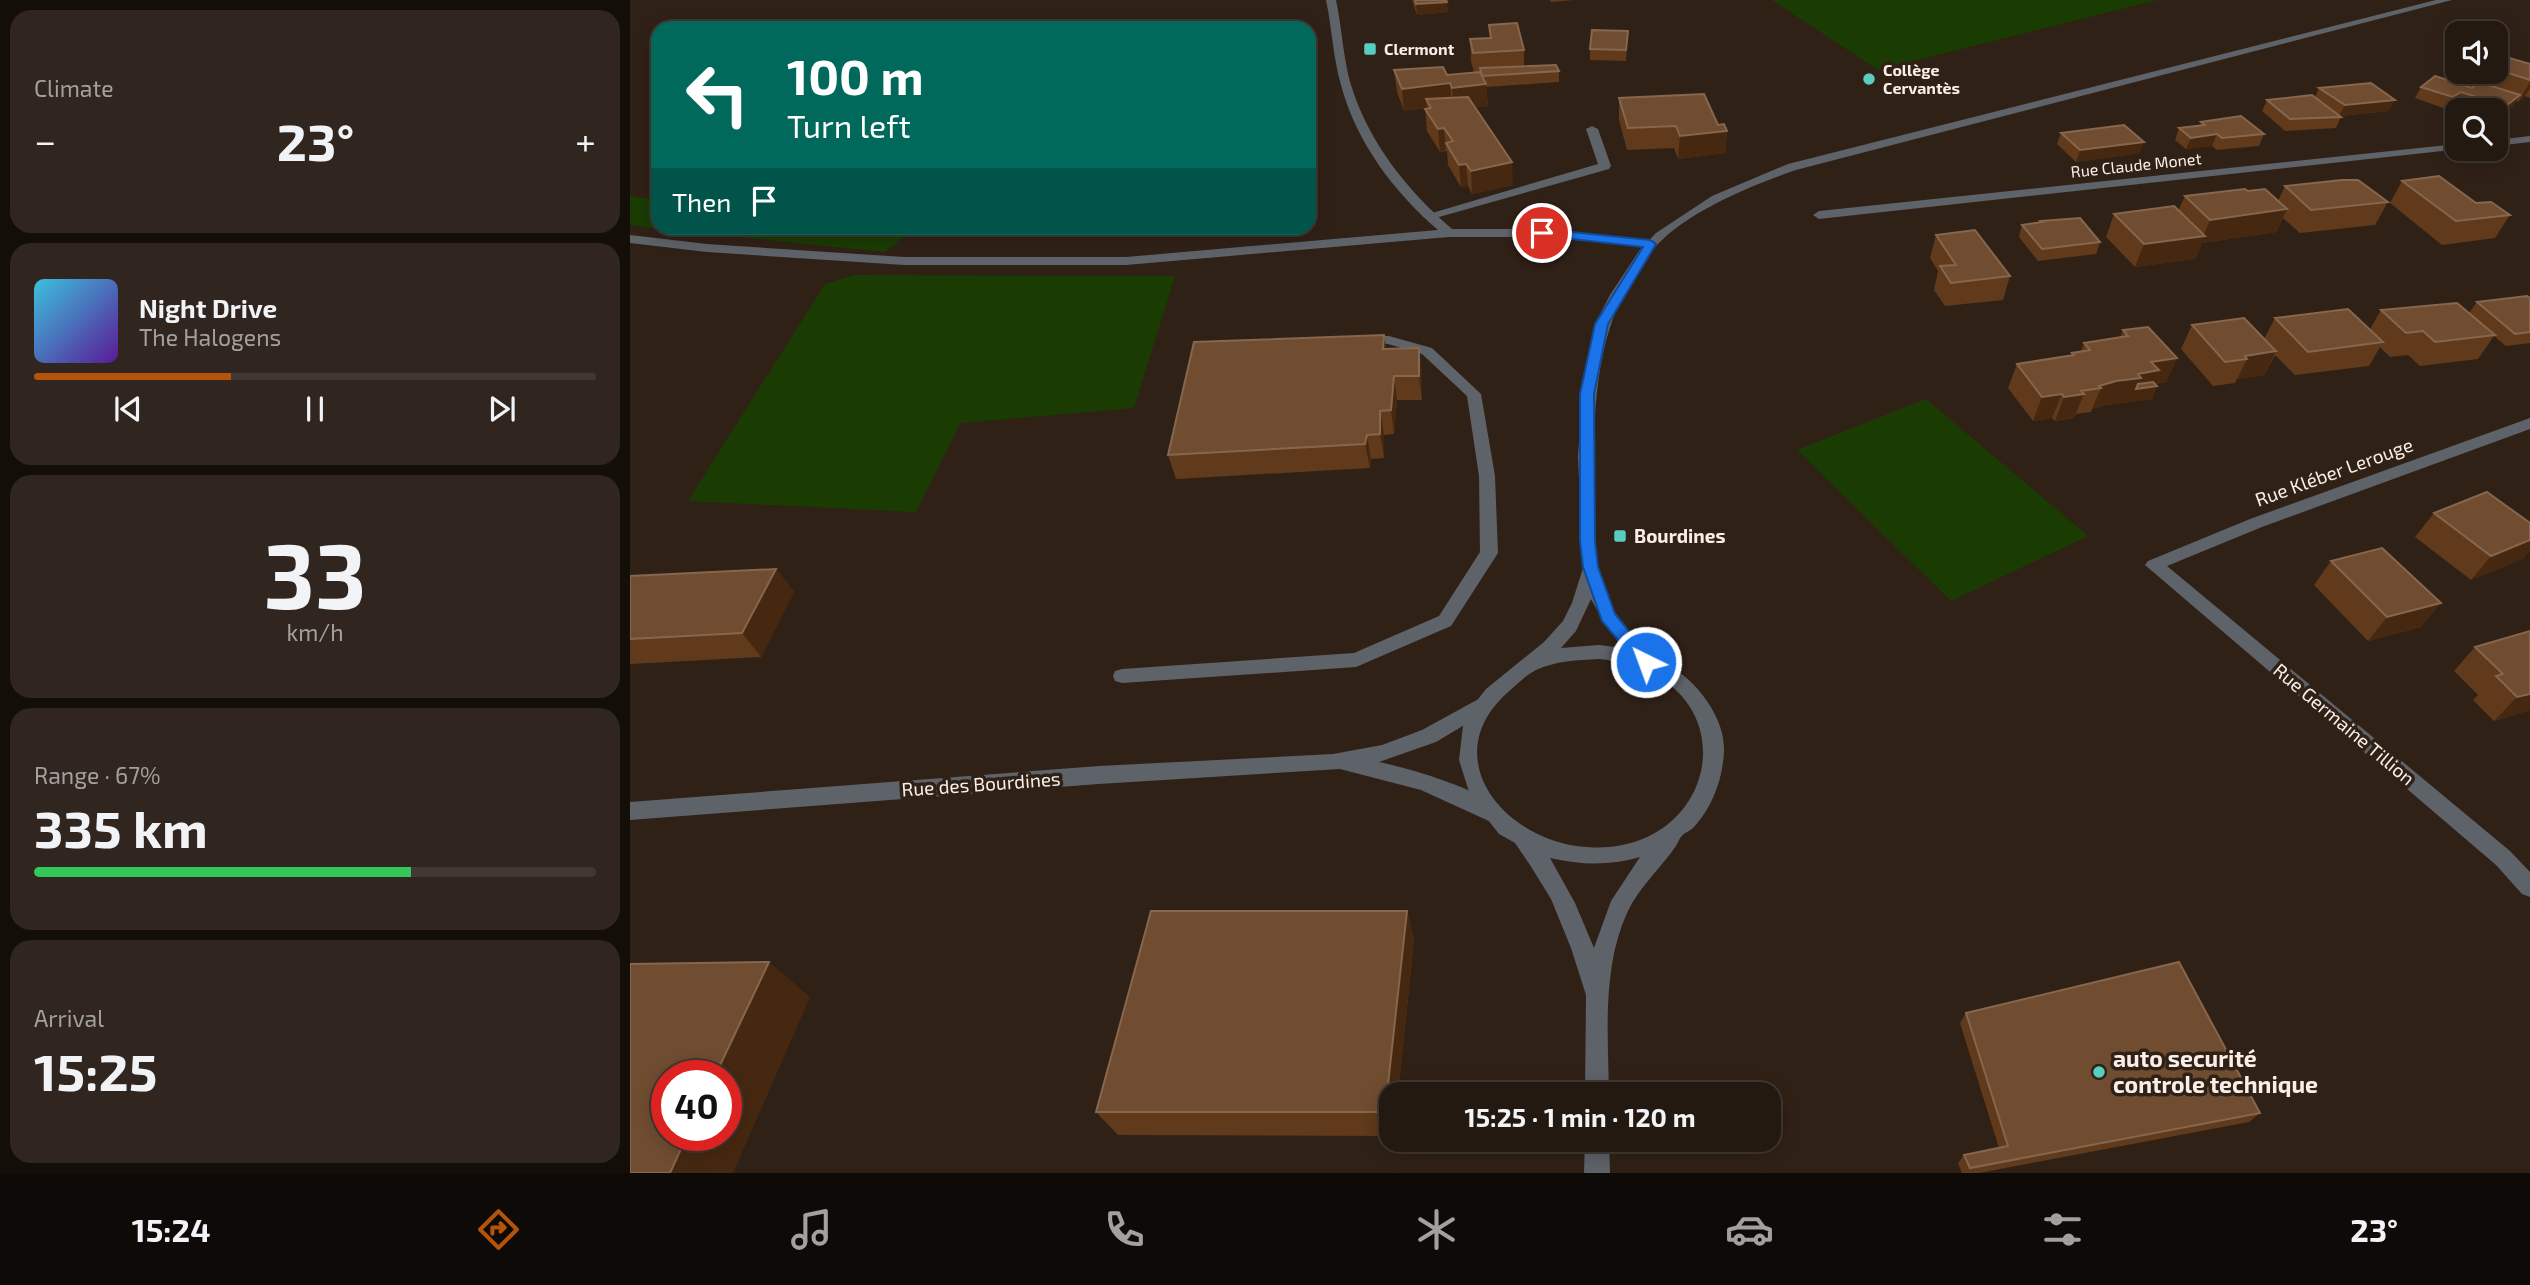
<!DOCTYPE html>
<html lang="en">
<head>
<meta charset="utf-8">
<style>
	:root { --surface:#241911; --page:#30261f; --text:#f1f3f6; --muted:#a3a09f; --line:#413831; --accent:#b45309 }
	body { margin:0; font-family:"Exo 2",sans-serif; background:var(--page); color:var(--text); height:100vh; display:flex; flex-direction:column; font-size:26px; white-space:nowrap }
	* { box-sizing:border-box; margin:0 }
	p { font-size:23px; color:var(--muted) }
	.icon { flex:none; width:38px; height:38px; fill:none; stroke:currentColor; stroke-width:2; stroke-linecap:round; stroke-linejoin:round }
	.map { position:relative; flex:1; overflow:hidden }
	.panel { display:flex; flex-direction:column; gap:10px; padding:10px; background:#140e09; width:630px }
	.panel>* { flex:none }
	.hud { position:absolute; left:21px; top:21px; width:665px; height:214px; border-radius:21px; box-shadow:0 4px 18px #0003,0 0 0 2px var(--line); background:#00695c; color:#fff; overflow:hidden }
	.buttons { position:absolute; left:1815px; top:21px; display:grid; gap:14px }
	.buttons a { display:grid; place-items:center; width:63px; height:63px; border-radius:14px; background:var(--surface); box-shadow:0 4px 18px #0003,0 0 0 2px var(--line); font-size:35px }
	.speed { position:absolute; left:21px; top:1060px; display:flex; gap:14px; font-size:35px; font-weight:700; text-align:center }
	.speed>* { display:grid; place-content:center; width:91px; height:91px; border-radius:50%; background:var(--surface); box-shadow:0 4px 18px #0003,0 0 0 2px var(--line); line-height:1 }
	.speed .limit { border:10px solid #d22; background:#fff; color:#111 }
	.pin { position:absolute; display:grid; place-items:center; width:60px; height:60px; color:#fff; margin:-30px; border:4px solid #fff; border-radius:50%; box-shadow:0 2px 7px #0007 }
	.me { position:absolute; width:77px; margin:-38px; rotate:318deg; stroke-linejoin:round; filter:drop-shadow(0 0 5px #0008) }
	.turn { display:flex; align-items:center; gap:24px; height:147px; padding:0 21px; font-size:32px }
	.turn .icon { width:91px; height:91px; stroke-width:2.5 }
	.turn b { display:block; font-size:49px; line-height:60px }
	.then { display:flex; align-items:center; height:66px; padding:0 21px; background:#0003; gap:14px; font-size:26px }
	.big { font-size:52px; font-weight:700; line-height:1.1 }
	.panel .widget { flex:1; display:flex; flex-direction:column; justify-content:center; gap:10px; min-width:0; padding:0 24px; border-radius:21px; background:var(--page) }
	.panel .dial { align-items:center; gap:0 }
	.dial b { font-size:91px; line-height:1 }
	.song { display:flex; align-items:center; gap:21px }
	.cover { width:84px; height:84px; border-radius:10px; background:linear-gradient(135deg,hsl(190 70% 55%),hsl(270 70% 35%)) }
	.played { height:7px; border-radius:4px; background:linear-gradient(90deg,var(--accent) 35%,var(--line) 35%) }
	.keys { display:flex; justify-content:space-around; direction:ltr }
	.heat { display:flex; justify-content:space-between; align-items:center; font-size:38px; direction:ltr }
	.charge { height:10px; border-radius:5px; background:linear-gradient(90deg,#34c759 67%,var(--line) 0) }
	.trip { position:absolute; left:749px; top:1082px; width:402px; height:70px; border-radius:21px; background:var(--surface); box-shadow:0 4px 18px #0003,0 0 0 2px var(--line); font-weight:700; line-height:70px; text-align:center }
	.tabs { display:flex; height:112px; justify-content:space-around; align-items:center; background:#0e0a07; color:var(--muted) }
	.tabs .icon { width:49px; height:49px }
	.tabs .on { color:var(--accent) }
	.tabs b { font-size:32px; color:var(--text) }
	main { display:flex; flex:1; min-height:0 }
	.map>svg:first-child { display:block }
	.green { fill:#1a3c03 }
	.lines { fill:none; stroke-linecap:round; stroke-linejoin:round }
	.service { fill:#5e6269; fill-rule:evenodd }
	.minor { fill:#5e6269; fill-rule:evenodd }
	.tertiary { fill:#5e6269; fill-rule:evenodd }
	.wall { fill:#603a1a }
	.shaded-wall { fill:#462810 }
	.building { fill:#704d31; stroke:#86664d; stroke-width:2 }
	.route { fill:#1a73e8; stroke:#114b97; stroke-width:2 }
	.poi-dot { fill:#58cec0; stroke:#302117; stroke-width:2.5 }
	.labels { text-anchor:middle; stroke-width:7; stroke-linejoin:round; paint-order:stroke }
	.far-poi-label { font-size:16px; font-weight:bold; fill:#f9efe8; stroke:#302117; text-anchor:start }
	.far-street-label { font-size:16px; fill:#f9efe8; stroke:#302117 }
	.street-label { font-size:19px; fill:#f9efe8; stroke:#302117 }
	.poi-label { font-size:19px; font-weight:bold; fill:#f9efe8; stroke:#302117; text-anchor:start }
	.near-poi-label { font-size:23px; font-weight:bold; fill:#f9efe8; stroke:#302117; text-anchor:start }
</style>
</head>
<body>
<main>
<section class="panel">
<div class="widget"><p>Climate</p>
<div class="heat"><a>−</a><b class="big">23°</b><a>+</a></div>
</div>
<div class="widget">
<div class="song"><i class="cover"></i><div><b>Night Drive</b><p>The Halogens</p></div></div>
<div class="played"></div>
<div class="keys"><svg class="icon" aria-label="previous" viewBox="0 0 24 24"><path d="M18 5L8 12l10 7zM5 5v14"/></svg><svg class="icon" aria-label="pause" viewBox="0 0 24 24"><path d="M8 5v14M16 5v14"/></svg><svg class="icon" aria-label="next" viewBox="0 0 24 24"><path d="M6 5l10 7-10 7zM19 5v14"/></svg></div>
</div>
<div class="widget dial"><b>33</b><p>km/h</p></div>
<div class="widget"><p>Range · 67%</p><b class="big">335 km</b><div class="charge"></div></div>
<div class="widget"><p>Arrival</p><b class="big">15:25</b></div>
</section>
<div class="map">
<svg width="1900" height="1173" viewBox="0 0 1900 1173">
	<rect width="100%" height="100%" fill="#302117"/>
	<path class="green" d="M 1142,0 L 1528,0 L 1248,70 Z
		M 0,196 L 28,200 L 28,228 L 287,228 L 255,252 L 20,228 L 0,225 Z
		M 225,275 L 545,276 L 504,408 L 330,423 L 286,512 L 58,501 L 195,284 Z
		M 1296,399 L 1458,536 L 1321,601 L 1167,450 Z"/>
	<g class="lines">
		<path class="service" d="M 962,126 L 968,129 L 981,166 L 979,169 L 802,219 L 798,220 L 792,216 L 968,164 L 956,129 Z
			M 732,336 L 759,336 L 802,348 L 851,394 L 865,476 L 868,553 L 821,626 L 726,667 L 492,683 L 485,681 L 483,676 L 485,671 L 492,669 L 724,653 L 809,616 L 850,552 L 849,476 L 837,396 L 792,354 L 758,344 L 727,343 L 727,337 Z"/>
		<path class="minor" d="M 696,0 L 706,0 C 712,28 713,58 721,85 C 739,143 777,190 822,229 L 912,229 L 1020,240 L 1025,241 L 1025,247 L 912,237 L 819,237 L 496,265 L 274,265 L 77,252 L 0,243 L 0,235 L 77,244 L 274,257 L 496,257 L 808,230 C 764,192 726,142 711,85 C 703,57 702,28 696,0 Z
			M 1900,136 L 1900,142 L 1866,146 L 1866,140 Z
			M 1827,144 L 1827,149 L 1831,149 L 1189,219 L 1183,215 L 1189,211 Z
			M 1900,418 L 1900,429 L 1632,527 L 1537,566 L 1880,851 L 1900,872 L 1900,897 L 1892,894 L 1866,865 L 1515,565 L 1518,561 L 1620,519 Z
			M 854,696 L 861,699 L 864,704 L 861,709 L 806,742 L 749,762 C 774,767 861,791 871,813 L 868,819 L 861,822 L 791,790 L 710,769 L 469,784 L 0,820 L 0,802 L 469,766 L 703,754 L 752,745 L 792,730 Z"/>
		<path class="tertiary" d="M 1806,0 L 1822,0 L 1166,170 C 1122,185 1058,211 1026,246 C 968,310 963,395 964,476 C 964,516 961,571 982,607 C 992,623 1008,647 1024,658 C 1033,664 1044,668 1053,675 C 1074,692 1095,722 1094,751 C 1093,778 1083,806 1064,827 C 1061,831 1054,832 1051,837 C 1049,839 1048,843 1046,846 C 1030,869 1009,887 997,913 C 972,968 978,1034 979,1094 L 955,1094 L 956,995 L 941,948 L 921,899 L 900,865 L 885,843 L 869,834 L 841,798 L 829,760 L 833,726 L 845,703 L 856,689 L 914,642 L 933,621 L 942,603 L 953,568 L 948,457 L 953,379 L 965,324 L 980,295 L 1009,251 L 1026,233 L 1082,196 L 1158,164 ZM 961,599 L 976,626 L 993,648 L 969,645 L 931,648 L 946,631 ZM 969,659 C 1129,675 1091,866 947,846 C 870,835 808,756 877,693 C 886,685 896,675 906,670 C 925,661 948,660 969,659 ZM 1010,857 L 981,901 L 964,948 L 945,903 L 920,858 C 951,865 979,866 1010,857 Z
			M 955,1139 L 979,1139 L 980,1173 L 954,1173 Z"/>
	</g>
	<path class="wall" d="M 782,0 L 816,0 L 818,12 L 787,15 Z
		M 920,0 L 944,0 L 921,2 Z
		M 859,25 L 894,50 L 894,66 L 929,71 L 929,82 L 856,87 L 858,106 L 845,107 L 883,185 L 842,194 L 838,186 L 831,187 L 818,165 L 817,151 L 810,152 L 797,131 L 795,109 L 797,108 L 774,111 L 767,92 L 764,70 L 817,75 L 844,72 L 841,61 L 840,39 L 860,38 Z
		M 998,31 L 996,61 L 960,60 L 960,49 Z
		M 1900,64 L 1900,98 L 1895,96 L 1888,102 L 1886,101 L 1883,107 L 1869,117 L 1866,116 L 1866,110 L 1847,110 L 1825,103 L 1816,109 L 1785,98 L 1791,87 L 1842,88 L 1853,84 L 1859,72 L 1866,72 L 1866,65 Z
		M 1689,88 L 1759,111 L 1710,116 L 1711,117 L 1706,128 L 1655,131 L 1632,111 L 1637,100 L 1685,97 Z
		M 989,98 L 1088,125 L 1097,131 L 1095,153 L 1048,159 L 1044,148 L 997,150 L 989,120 Z
		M 1571,122 L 1634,134 L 1629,146 L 1587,150 L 1582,146 L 1556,149 L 1545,140 L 1549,128 L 1570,125 Z
		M 1431,133 L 1510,153 L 1446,162 L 1427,144 Z
		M 1772,181 L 1846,203 L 1880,215 L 1865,238 L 1812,245 L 1760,203 Z
		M 1655,186 L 1758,202 L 1745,225 L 1670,233 L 1653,218 L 1646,232 L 1572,243 L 1565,259 L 1505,267 L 1476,237 L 1484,214 L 1548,211 L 1555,196 L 1618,191 L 1648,201 Z
		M 1411,221 L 1470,242 L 1466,254 L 1408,261 L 1389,237 L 1392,225 L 1410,223 Z
		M 1306,235 L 1380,276 L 1373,300 L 1315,306 L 1304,290 L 1308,271 L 1300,258 Z
		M 1900,298 L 1900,343 L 1876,346 L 1864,336 L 1848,359 L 1790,366 L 1778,355 L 1760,357 L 1750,347 L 1739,366 L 1665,375 L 1645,355 L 1634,375 L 1607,379 L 1605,383 L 1583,386 L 1551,349 L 1562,325 L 1634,339 L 1645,318 L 1740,329 L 1751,310 L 1839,313 L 1847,302 Z
		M 1493,330 L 1547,358 L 1536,382 L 1525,384 L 1527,386 L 1522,399 L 1476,405 L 1462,409 L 1461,412 L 1446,414 L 1444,418 L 1425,421 L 1422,418 L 1403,421 L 1378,388 L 1387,364 L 1440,356 L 1442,353 L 1451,351 L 1454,343 L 1490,338 Z
		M 756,349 L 792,371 L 792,400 L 767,400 L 764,434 L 754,435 L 754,458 L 741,459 L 740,468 L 546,479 L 538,455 Z
		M 1804,513 L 1894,558 L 1841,580 L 1785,537 Z
		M 1701,561 L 1811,603 L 1791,627 L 1738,641 L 1684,585 Z
		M 146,569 L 164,592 L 131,657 L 0,664 L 0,576 Z
		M 1900,631 L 1900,710 L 1864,721 L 1843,700 L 1848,695 L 1824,671 L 1845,647 Z
		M 777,911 L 784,940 L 768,1094 L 761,1094 L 761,1136 L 488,1135 L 466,1112 Z
		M 1336,1013 L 1630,1113 L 1619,1122 L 1349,1173 L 1332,1173 L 1328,1163 L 1334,1155 L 1369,1148 L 1330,1023 Z"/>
	<path class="shaded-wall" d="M 817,2 L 818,12 L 787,15 L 786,4 Z
		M 1900,82 L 1900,88 L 1895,96 L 1888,102 Z
		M 820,83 L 822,105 L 796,99 L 797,108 L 774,111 L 772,89 Z
		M 856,84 L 858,106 L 824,110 L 822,88 Z
		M 1831,92 L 1825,103 L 1816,109 L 1823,97 Z
		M 1890,95 L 1883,107 L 1869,117 L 1876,106 Z
		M 1765,100 L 1759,111 L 1709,116 L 1715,105 Z
		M 814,128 L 816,150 L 810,152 L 808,129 Z
		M 1097,131 L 1095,153 L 1048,159 L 1050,136 Z
		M 1587,134 L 1582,146 L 1556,149 L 1561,138 Z
		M 1514,142 L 1510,153 L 1446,162 L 1450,150 Z
		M 882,162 L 883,185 L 842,194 L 841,171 Z
		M 836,164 L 838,186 L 831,187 L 829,165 Z
		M 1657,209 L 1646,232 L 1572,243 L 1565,259 L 1505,267 L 1514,244 L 1573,236 L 1580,220 Z
		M 754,335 L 758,359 L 753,349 Z
		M 789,348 L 792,371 L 792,400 L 789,376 Z
		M 1646,351 L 1634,375 L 1607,379 L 1617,359 L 1615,356 Z
		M 1547,358 L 1536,382 L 1522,384 L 1527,386 L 1522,399 L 1476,405 L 1462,409 L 1471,388 L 1469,386 L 1508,374 L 1521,362 Z
		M 764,376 L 767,400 L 764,434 L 761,410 Z
		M 1432,394 L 1422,418 L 1403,421 L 1412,397 Z
		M 1454,394 L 1444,418 L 1425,421 L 1434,397 Z
		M 750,411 L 754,435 L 754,458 L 750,434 Z
		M 737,435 L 741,459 L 740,468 L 735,444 Z
		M 1900,540 L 1900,551 L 1894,558 L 1841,580 L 1861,556 Z
		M 146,569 L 164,592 L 131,657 L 112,633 Z
		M 1811,603 L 1791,627 L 1738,641 L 1757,617 Z
		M 1900,694 L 1900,710 L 1864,721 L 1887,697 Z
		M 777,911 L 784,940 L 768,1094 L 761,1094 L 761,1129 L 755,1112 Z
		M 139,962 L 180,997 L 103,1173 L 40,1173 L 57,1136 L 96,1136 L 96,1076 L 85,1076 Z"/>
	<path class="building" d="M 785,0 L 816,0 L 817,2 L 786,4 Z
		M 887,23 L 894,50 L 843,53 L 840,39 L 861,38 L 859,25 Z
		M 962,30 L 998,31 L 996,50 L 960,49 Z
		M 1876,57 L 1900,64 L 1900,80 L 1866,69 L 1866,65 Z
		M 926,65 L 929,71 L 852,76 L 850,68 Z
		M 813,67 L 817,75 L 850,72 L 856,84 L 822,88 L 820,83 L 772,89 L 764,70 Z
		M 1805,76 L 1842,88 L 1849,82 L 1890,95 L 1876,106 L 1831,92 L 1823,97 L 1791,87 Z
		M 1741,83 L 1765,100 L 1715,105 L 1689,88 Z
		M 1074,94 L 1088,125 L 1094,124 L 1097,131 L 1050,136 L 1046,126 L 998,128 L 989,98 Z
		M 1682,95 L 1711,117 L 1660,119 L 1637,100 Z
		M 838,97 L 882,162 L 841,171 L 836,164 L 829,165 L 816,143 L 823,141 L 814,128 L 808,129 L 795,109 L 801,108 L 796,99 Z
		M 1611,116 L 1634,134 L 1592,138 L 1587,134 L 1561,138 L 1549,128 L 1575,125 L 1571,122 Z
		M 1494,125 L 1514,142 L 1450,150 L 1431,133 Z
		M 1809,176 L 1846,203 L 1861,202 L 1880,215 L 1826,221 L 1772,181 Z
		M 1712,180 L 1728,180 L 1758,202 L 1681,210 L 1655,186 Z
		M 1615,189 L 1618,191 L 1635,189 L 1657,209 L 1580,220 L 1555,196 Z
		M 1544,206 L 1575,236 L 1514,244 L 1484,214 Z
		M 1450,218 L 1470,242 L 1412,249 L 1392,225 L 1413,222 L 1411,221 Z
		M 1345,230 L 1380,276 L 1321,283 L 1310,266 L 1326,265 L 1306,235 Z
		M 1897,296 L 1900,298 L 1900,332 L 1885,334 L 1847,302 Z
		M 1827,303 L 1865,335 L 1805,342 L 1793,331 L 1776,333 L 1751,310 Z
		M 1718,309 L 1753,342 L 1678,352 L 1645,318 Z
		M 1614,318 L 1646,351 L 1615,356 L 1617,359 L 1595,362 L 1562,325 Z
		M 1518,327 L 1547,358 L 1521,362 L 1529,370 L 1508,374 L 1511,378 L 1486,381 L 1469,386 L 1471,388 L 1451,391 L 1454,394 L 1434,397 L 1432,394 L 1412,397 L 1387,364 L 1444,355 L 1442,353 L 1460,350 L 1454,343 L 1498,336 L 1493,330 Z
		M 754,335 L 753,349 L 789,348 L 789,376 L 764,376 L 761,410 L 750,411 L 750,434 L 737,435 L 735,444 L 538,455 L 564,342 Z
		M 1523,382 L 1527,386 L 1506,389 L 1508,384 Z
		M 1857,492 L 1900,523 L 1900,540 L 1861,556 L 1804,513 Z
		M 1752,548 L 1811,603 L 1757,617 L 1701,561 Z
		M 146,569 L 112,633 L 0,639 L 0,576 Z
		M 1900,631 L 1900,694 L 1887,697 L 1866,676 L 1873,674 L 1845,647 Z
		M 521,911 L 777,911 L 755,1112 L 466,1112 Z
		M 139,962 L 85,1076 L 37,1076 L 37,1136 L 57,1136 L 40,1173 L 0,1173 L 0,964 Z
		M 1549,962 L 1630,1113 L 1340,1168 L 1334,1155 L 1378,1146 L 1336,1013 Z"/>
	<path class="route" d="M 912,229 L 1020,240 L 1026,244 L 978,324 L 964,394 L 965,541 L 968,567 L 985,614 L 1024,662 L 1022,666 L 1010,666 L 972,621 L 953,567 L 950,541 L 950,394 L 965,324 L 1013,247 L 907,235 L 907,230 Z"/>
	<g class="poi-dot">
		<rect x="733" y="42" width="14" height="14" rx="3.5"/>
		<circle cx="1239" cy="79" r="7"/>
		<rect x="983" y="529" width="14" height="14" rx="3.5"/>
		<circle cx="1469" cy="1072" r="7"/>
	</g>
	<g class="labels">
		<g class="far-poi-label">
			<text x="754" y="55">Clermont</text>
			<text x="1253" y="76">Collège<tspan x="1253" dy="18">Cervantès</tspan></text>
		</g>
		<g class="far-street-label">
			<text transform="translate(1506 165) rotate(-6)" y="6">Rue Claude Monet</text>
		</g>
		<g class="street-label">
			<text transform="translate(1704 472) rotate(-20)" y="7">Rue Kléber Lerouge</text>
			<text transform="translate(1714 724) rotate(40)" y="7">Rue Germaine Tillion</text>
			<text transform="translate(351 784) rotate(-4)" y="7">Rue des Bourdines</text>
		</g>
		<g class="poi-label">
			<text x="1004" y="543">Bourdines</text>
		</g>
		<g class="near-poi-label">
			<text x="1483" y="1067">auto securité<tspan x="1483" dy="26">controle technique</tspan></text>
		</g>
	</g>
</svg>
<div class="buttons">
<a><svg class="icon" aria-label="sound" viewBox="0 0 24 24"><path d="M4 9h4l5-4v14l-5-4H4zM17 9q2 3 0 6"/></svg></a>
<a><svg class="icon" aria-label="search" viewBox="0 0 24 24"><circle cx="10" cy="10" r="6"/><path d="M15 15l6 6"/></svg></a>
</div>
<div class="speed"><div class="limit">40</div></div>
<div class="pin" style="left:912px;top:233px;background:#d93025"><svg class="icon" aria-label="arrive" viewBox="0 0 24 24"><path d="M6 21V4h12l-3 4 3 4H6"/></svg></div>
<svg class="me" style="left:1016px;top:662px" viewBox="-20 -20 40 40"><circle r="17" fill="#1a73e8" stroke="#fff" stroke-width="3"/><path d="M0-11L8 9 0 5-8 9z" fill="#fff"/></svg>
<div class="trip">15:25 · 1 min · 120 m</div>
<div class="hud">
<div class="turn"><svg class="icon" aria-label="left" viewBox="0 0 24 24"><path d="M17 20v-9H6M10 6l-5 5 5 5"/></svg><div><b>100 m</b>Turn left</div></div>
<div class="then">Then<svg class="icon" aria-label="arrive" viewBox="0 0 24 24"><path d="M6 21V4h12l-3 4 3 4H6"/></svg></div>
</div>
</div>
</main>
<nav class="tabs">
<b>15:24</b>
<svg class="icon on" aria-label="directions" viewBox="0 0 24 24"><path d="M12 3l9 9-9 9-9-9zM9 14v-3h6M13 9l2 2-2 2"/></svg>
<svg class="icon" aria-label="music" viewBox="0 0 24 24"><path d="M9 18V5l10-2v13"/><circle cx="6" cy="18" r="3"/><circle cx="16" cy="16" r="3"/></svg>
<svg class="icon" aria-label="phone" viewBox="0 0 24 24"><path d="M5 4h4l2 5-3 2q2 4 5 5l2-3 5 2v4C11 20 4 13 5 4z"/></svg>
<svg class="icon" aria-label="climate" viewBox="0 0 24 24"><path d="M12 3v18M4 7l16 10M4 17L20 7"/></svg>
<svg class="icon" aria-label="car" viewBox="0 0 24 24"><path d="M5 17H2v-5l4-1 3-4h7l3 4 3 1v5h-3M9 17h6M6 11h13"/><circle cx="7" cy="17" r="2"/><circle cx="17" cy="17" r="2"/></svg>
<svg class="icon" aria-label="filters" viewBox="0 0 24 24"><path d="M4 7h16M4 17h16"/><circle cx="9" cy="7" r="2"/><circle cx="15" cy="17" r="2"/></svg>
<b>23°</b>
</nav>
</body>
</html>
